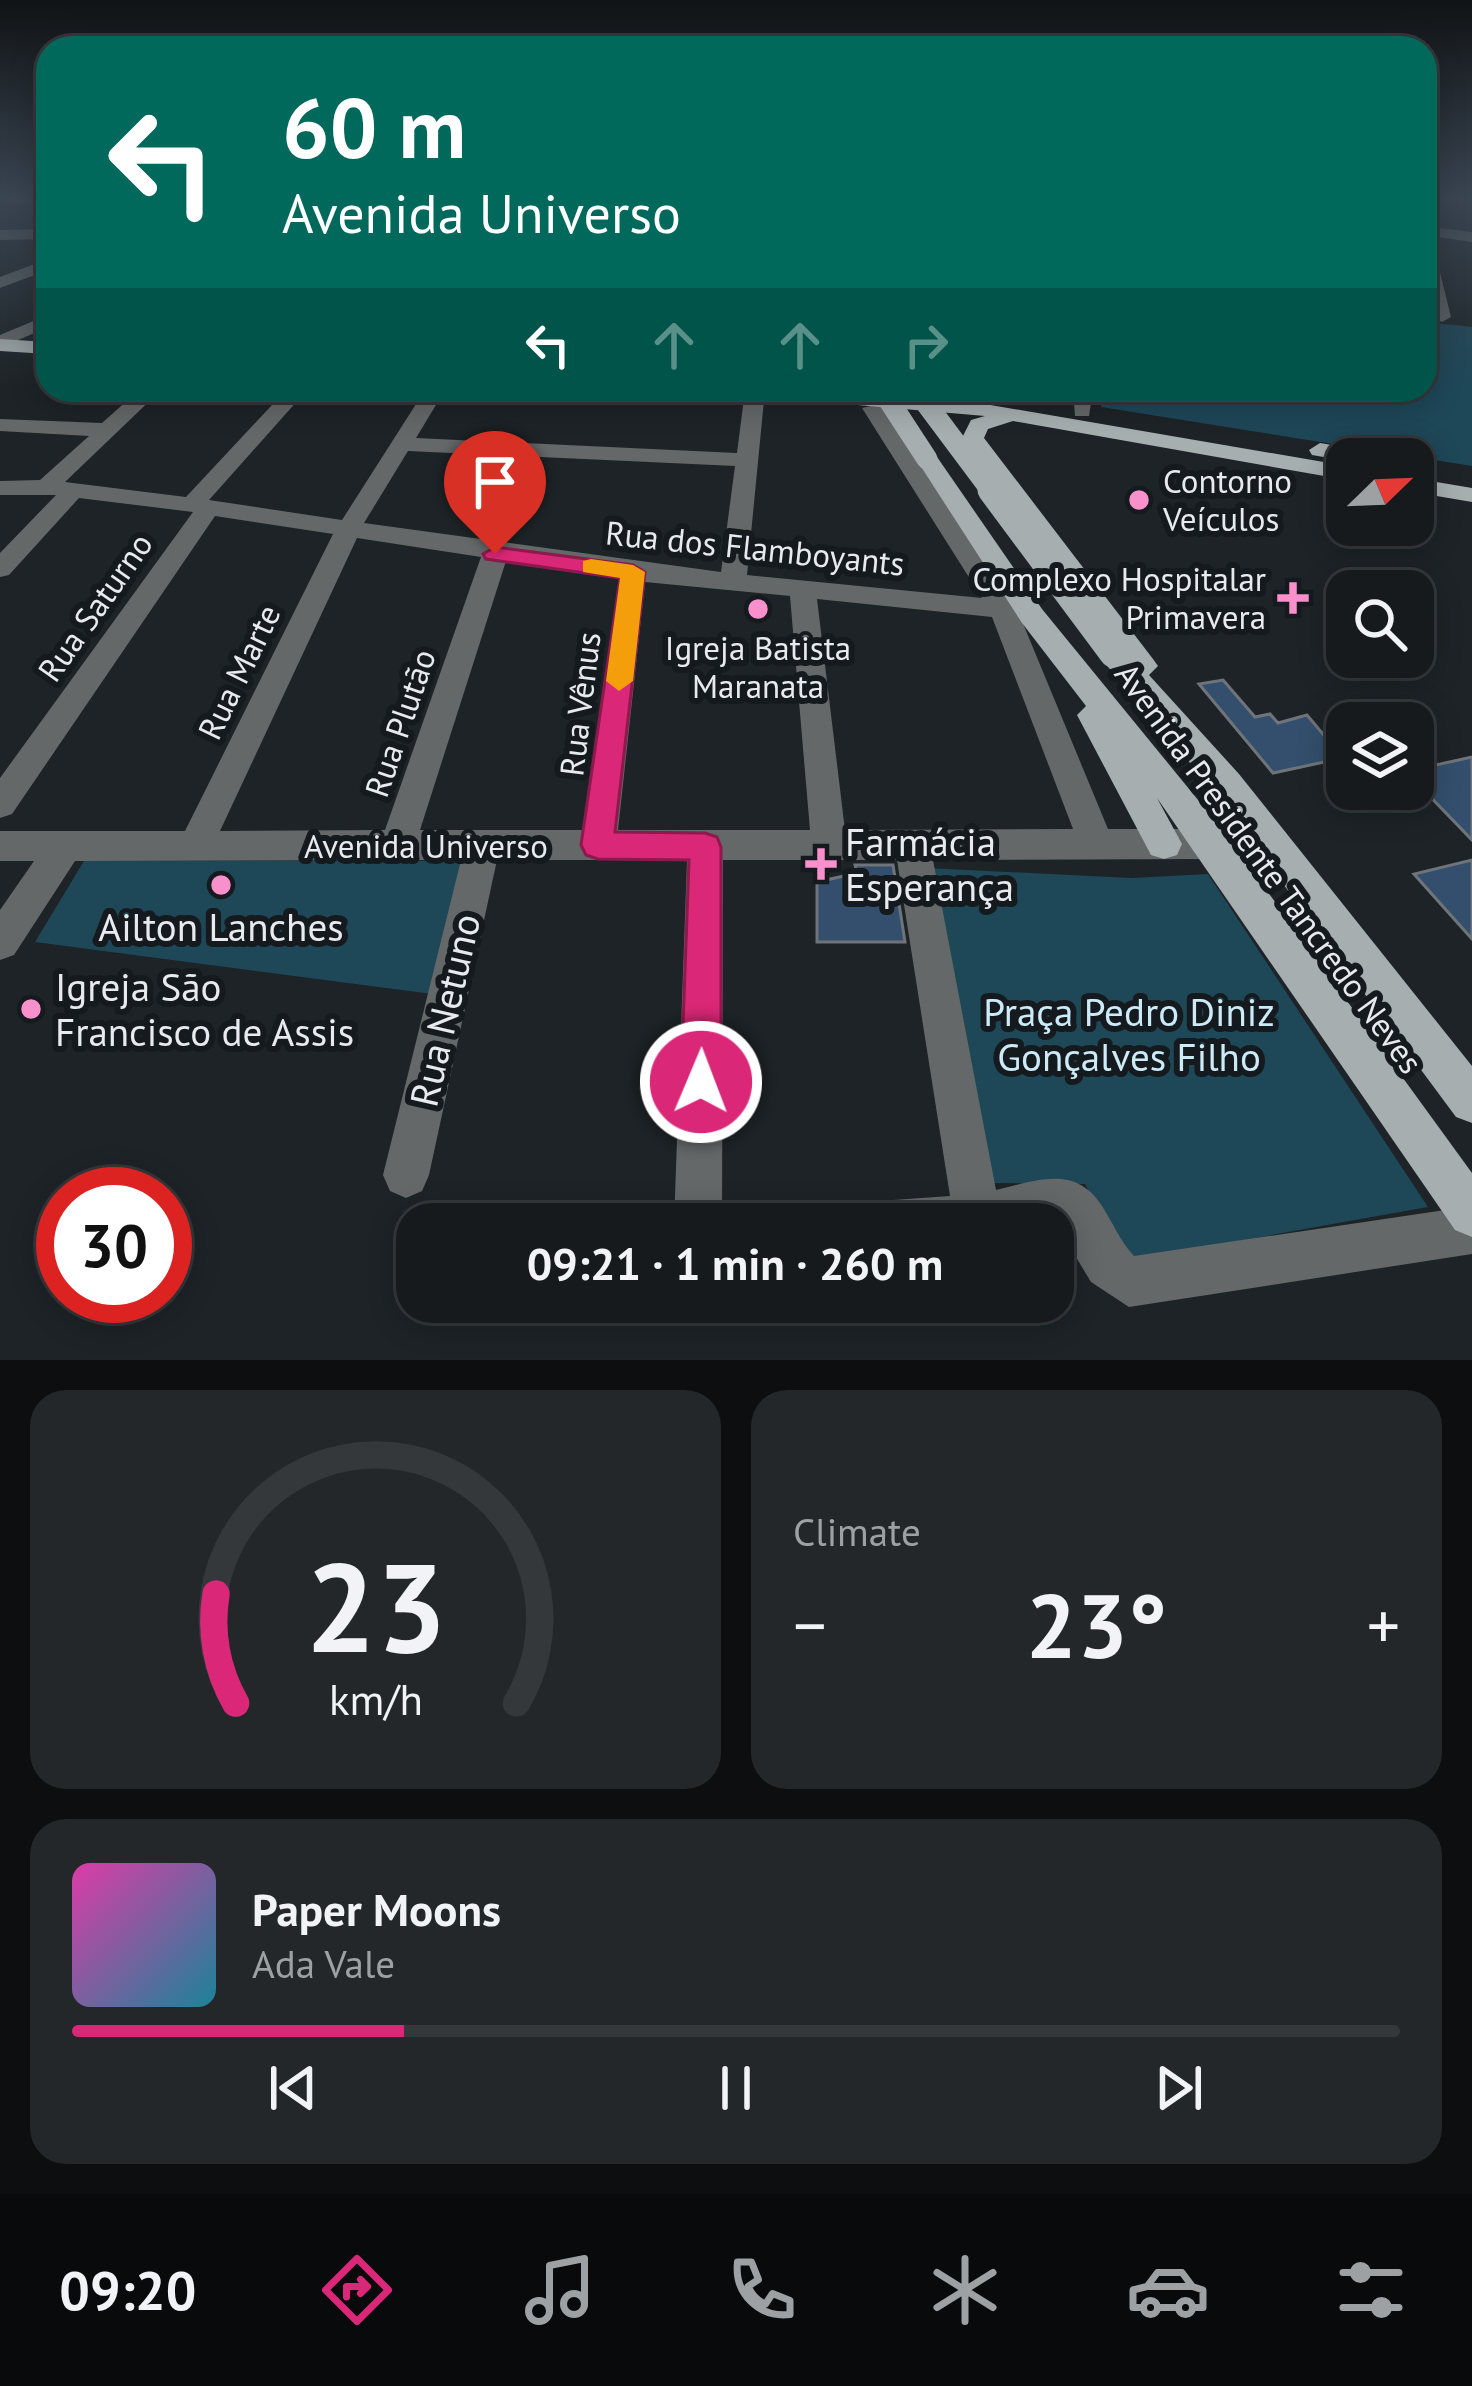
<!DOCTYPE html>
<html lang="en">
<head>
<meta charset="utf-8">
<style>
	:root { --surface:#161a1c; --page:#232729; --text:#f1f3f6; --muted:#9ea1a3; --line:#35383b; --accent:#db2777 }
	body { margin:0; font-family:"PT Sans",sans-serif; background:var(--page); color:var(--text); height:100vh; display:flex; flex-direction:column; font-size:45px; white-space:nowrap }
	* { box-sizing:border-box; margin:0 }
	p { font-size:39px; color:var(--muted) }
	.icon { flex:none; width:66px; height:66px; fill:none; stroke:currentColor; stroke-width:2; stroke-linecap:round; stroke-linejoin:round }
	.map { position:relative; height:1360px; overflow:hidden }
	.drawer { display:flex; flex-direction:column; gap:30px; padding:30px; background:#0c0e0f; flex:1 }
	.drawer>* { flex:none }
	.guide { position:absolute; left:36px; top:36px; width:1401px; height:366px; border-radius:36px; box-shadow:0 6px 30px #0003,0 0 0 3px var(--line); background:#00695c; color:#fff; overflow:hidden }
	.needle { width:78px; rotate:67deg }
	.buttons { position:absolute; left:1326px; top:438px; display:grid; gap:24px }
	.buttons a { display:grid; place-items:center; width:108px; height:108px; border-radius:24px; background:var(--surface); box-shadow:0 6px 30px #0003,0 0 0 3px var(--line); font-size:60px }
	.speed { position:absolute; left:36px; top:1167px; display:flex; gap:24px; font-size:60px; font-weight:700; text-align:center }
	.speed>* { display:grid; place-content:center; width:156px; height:156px; border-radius:50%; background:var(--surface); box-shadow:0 6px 30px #0003,0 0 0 3px var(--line); line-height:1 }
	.speed .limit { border:18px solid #d22; background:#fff; color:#111 }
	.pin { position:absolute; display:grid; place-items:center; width:102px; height:102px; color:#fff; margin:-123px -51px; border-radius:50% 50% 50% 0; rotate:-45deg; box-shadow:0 0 12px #0007 }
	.pin .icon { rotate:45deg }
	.me { position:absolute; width:132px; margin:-66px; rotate:1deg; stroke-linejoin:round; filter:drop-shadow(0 0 9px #0008) }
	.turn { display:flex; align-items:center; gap:42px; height:252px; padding:0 48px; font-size:54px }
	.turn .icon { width:156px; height:156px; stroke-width:2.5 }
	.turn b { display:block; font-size:84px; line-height:102px }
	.lanes { display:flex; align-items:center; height:114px; padding:0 48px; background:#0003; justify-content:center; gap:60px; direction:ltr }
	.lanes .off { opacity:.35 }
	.big { font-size:90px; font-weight:700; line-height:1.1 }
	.drawer .card { flex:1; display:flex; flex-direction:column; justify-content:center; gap:18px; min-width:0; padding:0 42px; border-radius:36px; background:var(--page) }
	.drawer .dial { align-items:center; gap:0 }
	.dial svg { height:312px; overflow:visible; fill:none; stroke:var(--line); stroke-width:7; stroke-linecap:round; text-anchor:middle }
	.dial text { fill:var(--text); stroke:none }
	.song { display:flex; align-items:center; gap:36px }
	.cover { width:144px; height:144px; border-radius:18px; background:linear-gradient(135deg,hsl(320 70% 55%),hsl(190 70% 35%)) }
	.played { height:12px; border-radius:6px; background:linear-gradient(90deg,var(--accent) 25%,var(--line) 25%) }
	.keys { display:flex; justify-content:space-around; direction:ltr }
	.heat { display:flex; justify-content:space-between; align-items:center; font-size:66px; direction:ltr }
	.drawer .tiles { flex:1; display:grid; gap:30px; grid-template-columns:1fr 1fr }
	.card:last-child { grid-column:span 2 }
	.trip { position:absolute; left:396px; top:1203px; width:678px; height:120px; border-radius:36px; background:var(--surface); box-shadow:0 6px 30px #0003,0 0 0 3px var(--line); font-weight:700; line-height:120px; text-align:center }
	.menu { display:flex; height:192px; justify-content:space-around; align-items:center; background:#090a0b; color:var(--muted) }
	.menu .icon { width:84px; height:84px }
	.menu .on { color:var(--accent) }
	.menu b { font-size:54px; color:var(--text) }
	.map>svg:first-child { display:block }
	.green { fill:#1e4758 }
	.building { fill:#334f6d; stroke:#6f747a; stroke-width:3 }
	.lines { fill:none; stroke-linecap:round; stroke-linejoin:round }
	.minor { fill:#646868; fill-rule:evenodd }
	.major { fill:#a6aeaf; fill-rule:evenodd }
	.major-bridge-far1 { stroke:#a6aeaf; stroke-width:21 }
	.major-bridge { stroke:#a6aeaf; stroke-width:27 }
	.route { fill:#db2777; stroke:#8e194d; stroke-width:3 }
	.slow { fill:#f59e0b }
	.poi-dot { fill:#f890cb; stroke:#141a1d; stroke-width:4.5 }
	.labels { text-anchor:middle; stroke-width:12; stroke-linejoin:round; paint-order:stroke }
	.poi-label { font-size:33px; fill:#e7ebee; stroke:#141a1d; text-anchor:start }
	.street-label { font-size:33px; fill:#e7ebee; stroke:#141a1d }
	.near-poi-label { font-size:39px; fill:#e7ebee; stroke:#141a1d; text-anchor:start }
	.near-street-label { font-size:39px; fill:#e7ebee; stroke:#141a1d }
	.near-park-label { font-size:39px; fill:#cceaf8; stroke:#141a1d }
</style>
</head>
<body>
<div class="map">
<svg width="1472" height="1360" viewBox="0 0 1472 1360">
	<rect width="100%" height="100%" fill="#1d2326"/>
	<path class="green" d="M 1425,322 L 1472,327 L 1472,466 L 1101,407 L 1102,390 L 1425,390 Z
		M 84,861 L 463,861 L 432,994 L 35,942 Z
		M 927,868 L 1132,878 L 1208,874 L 1428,1207 L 1126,1261 L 1085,1184 L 984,1183 Z"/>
	<path class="building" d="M 1223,680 L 1255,717 L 1270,714 L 1278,723 L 1307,715 L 1343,758 L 1273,773 L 1199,684 Z
		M 1472,757 L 1472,840 L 1413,779 L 1413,770 Z
		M 1472,860 L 1472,939 L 1414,874 Z
		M 855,865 L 893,865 L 905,942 L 817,942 L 817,882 L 857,873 Z"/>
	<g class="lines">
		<path class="minor" d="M 0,197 L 48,197 L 48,202 L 0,203 Z
			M 1425,226 L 1472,232 L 1472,242 L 1431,236 L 1451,317 L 1442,322 L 1433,317 L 1425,277 Z
			M 48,229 L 48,239 L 0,240 L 0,230 Z
			M 48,259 L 48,270 L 0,288 L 0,277 Z
			M 48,315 L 48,327 L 0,348 L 0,335 Z
			M 139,390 L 161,390 L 65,482 L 186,497 L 286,390 L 307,390 L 209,500 L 342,520 L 425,390 L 445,390 L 416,438 L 737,453 L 745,390 L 765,390 L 747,575 L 982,598 L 862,408 L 879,404 L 1017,609 L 1108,829 L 1212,829 L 1225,833 L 1230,844 L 1225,855 L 1212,859 L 933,860 L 996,1190 C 1036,1181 1075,1164 1102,1206 C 1113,1223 1120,1241 1134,1256 L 1472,1206 L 1472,1254 L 1129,1307 L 1091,1282 L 1056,1224 L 869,1224 L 876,1207 L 893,1200 L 950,1196 L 897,860 L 723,860 L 722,1224 L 674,1224 L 687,860 L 497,860 L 429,1175 L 422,1191 L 406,1198 L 390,1191 L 383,1175 L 461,860 L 75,861 L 14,955 L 0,960 L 0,910 L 34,861 L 0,861 L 0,831 L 185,831 L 333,534 L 215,516 L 12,814 L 0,818 L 0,778 L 193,512 L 79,498 L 9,575 L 0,577 L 0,553 L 56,495 L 0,495 L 0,481 L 40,480 L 89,436 L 0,431 L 0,419 L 102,423 ZM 408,451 L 735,466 L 721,572 L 364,523 ZM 357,538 L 481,557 L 385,830 L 220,831 ZM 506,561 L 619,578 L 583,830 L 420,830 ZM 645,582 L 790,596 L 810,830 L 618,830 ZM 817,599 L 992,617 L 1073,829 L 845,830 Z
			M 1073,390 L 1093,390 L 1089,416 L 1075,416 Z"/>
		<path class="major" d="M 0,339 L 48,342 L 48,354 L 0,351 Z
			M 742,390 L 944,397 L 1347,466 L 1347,480 L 1013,421 L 988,429 L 984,438 L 1153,659 L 1158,666 L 1149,675 L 1239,774 L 1472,1066 L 1472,1123 L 1456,1117 L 1215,792 L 1103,661 L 1098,654 L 1111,644 L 962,438 L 971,420 L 985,416 L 752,396 Z
			M 1320,443 L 1373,452 L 1384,459 L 1347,461 L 1312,455 L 1309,450 Z
			M 927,452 L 935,454 L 1042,609 L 1225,833 L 1472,1173 L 1472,1237 L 1455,1230 L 1157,798 L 1182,844 L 1177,855 L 1164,859 L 1151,855 L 1077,715 L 1086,706 L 1022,623 L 916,459 Z
			M 1413,478 L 1472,488 L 1472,502 L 1413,492 Z"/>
		<path class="major-bridge-far1" d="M 882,390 L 927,459
			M 916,390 L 993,493"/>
		<path class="major-bridge" d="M 991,490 L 1113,654"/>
	</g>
	<linearGradient id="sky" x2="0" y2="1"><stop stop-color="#101315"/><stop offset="0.51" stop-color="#3a4552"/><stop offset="1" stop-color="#3a4552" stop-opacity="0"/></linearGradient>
	<rect width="1472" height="388" fill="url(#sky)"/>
	<path class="route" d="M 495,547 L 633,565 L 645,572 L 615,832 L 705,833 L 717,837 L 721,847 L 721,1082 L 715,1096 L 701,1102 L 687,1096 L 681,1082 L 689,860 L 598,859 L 586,855 L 581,845 L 620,578 L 486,559 L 483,554 Z"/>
	<path class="slow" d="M 591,559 L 633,565 L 645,572 L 633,681 L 619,691 L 606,681 L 620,578 L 583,572 L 583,561 Z"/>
	<g class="poi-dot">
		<circle cx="1139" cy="500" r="12"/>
		<path d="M1287 580h12v12h12v12h-12v12h-12v-12h-12v-12h12z"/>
		<circle cx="758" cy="609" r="12"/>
		<path d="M815 846h12v12h12v12h-12v12h-12v-12h-12v-12h12z"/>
		<circle cx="221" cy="885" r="12"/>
		<circle cx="31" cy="1009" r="12"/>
	</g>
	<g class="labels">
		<g class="poi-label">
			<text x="1163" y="493">Contorno<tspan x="1163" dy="38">Veículos</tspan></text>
			<text x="1266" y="591" text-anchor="end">Complexo Hospitalar<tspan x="1266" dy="38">Primavera</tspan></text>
			<text x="758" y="660" text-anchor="middle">Igreja Batista<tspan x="758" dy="38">Maranata</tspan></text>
		</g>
		<g class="street-label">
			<text transform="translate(755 548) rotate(6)" y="12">Rua dos Flamboyants</text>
			<text transform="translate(95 607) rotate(-55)" y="12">Rua Saturno</text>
			<text transform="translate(239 672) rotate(-64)" y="12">Rua Marte</text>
			<text transform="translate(580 704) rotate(-83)" y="12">Rua Vênus</text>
			<text transform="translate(400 723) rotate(-71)" y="12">Rua Plutão</text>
			<text x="426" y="858">Avenida Universo</text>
			<text transform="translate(1269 868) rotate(54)" y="12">Avenida Presidente Tancredo Neves</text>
		</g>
		<g class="near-poi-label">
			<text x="845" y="856">Farmácia<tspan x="845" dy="45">Esperança</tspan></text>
			<text x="221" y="941" text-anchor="middle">Ailton Lanches</text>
			<text x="55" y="1001">Igreja São<tspan x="55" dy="45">Francisco de Assis</tspan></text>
		</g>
		<g class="near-street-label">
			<text transform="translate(445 1010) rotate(-77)" y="14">Rua Netuno</text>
		</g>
		<g class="near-park-label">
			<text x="1129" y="1026">Praça Pedro Diniz<tspan x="1129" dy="45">Gonçalves Filho</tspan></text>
		</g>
	</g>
</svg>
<div class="buttons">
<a><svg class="needle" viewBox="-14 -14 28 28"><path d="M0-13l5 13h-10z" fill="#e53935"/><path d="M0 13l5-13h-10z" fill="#9ea1a3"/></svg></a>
<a><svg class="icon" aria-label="search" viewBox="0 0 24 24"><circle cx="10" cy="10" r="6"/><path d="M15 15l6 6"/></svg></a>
<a><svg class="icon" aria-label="layers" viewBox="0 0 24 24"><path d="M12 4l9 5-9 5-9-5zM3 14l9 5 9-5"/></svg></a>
</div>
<div class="speed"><div class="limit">30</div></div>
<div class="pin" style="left:495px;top:554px;background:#d93025"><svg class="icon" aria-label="arrive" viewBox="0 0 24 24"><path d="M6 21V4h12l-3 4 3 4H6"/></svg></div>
<svg class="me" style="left:701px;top:1082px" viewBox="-20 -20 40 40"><circle r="17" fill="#db2777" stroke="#fff" stroke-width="3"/><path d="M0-11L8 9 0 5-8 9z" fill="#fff"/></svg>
<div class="trip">09:21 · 1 min · 260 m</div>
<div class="guide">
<div class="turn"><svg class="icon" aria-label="left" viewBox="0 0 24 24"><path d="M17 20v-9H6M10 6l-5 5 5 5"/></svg><div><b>60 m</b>Avenida Universo</div></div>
<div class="lanes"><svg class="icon" aria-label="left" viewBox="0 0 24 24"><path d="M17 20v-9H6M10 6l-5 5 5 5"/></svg><svg class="icon off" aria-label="ahead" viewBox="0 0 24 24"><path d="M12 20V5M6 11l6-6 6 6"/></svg><svg class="icon off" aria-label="ahead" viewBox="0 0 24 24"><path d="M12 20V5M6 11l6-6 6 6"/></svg><svg class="icon off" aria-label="right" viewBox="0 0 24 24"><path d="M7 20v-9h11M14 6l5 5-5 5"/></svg></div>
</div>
</div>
<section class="drawer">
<div class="tiles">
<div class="card dial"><svg viewBox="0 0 100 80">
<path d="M14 69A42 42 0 1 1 86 69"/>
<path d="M14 69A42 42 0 0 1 9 41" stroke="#db2777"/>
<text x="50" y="56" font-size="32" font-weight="700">23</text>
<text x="50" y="72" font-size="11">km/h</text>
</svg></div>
<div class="card"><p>Climate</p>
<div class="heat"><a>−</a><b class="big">23°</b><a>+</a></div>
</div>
<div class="card">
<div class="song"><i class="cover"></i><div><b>Paper Moons</b><p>Ada Vale</p></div></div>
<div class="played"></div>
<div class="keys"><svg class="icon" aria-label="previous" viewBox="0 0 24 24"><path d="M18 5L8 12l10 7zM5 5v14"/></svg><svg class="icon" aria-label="pause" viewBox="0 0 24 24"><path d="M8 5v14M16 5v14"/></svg><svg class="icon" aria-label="next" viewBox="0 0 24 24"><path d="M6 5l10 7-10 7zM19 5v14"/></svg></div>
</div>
</div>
</section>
<nav class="menu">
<b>09:20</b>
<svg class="icon on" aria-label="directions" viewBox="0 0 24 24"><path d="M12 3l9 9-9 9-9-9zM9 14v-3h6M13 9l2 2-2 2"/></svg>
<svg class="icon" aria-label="music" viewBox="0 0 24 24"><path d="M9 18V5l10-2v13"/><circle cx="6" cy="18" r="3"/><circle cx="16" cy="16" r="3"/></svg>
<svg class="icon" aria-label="phone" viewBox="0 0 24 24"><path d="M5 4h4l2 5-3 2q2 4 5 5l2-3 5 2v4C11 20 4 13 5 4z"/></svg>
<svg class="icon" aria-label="climate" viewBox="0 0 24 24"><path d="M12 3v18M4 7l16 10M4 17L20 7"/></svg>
<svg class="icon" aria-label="car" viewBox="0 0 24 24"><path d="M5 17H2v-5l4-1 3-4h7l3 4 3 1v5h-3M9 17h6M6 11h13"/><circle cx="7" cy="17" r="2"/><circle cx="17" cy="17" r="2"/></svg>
<svg class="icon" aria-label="filters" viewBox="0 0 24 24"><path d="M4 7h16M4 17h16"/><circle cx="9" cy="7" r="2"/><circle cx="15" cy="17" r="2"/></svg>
</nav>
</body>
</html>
